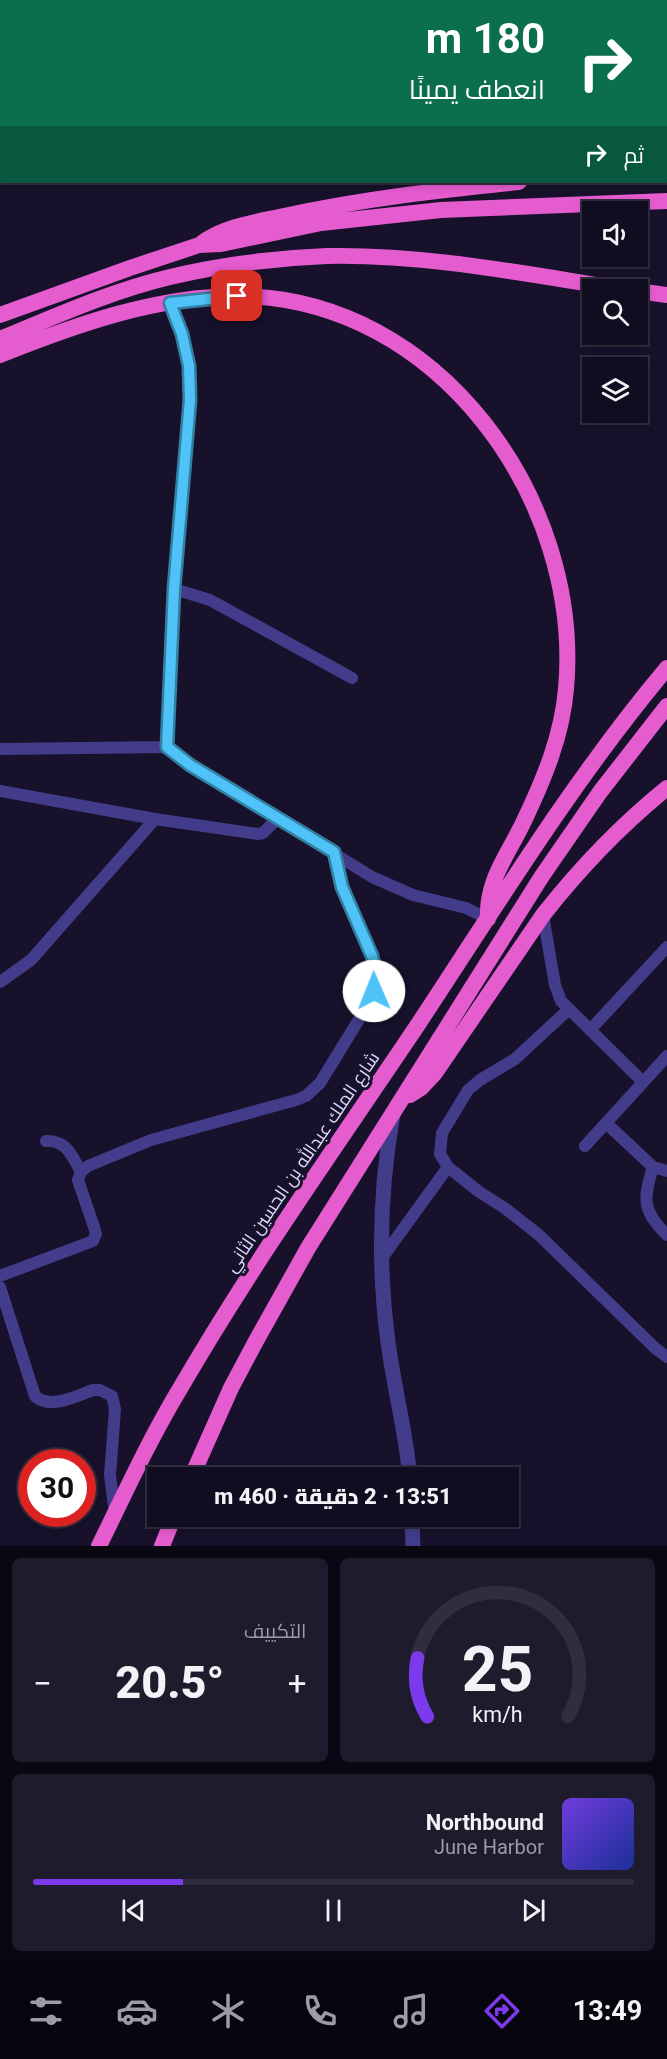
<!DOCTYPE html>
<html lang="ar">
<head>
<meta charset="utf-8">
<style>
	:root { --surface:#110d20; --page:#1e1b2d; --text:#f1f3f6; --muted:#9c9ca5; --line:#302d3e; --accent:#7c3aed }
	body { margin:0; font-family:Roboto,Cairo,sans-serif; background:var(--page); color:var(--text); direction:rtl; height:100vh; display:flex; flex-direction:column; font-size:22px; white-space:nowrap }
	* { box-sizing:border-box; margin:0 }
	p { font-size:20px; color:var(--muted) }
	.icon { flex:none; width:33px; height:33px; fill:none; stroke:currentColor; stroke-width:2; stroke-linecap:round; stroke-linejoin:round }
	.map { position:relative; height:1546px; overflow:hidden; direction:ltr }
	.details { display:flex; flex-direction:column; gap:12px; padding:12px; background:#090712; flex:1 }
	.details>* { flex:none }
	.banner { position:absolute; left:0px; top:0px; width:668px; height:183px; box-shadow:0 3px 9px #0003,0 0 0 2px var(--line); direction:rtl; background:#0b6e4f; color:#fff; overflow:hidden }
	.buttons { position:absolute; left:582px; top:201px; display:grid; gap:12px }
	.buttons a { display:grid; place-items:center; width:66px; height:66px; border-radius:0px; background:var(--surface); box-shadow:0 3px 9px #0003,0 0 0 2px var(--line); font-size:30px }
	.speed { position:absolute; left:18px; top:1449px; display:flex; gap:12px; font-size:30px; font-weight:700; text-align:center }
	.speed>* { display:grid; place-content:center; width:78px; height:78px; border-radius:50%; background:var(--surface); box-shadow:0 3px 9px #0003,0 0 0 2px var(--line); line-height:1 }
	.speed .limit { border:9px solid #d22; background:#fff; color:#111 }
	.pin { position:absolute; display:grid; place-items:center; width:51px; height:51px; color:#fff; margin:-26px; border-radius:12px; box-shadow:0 3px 9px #0006 }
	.me { position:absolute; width:66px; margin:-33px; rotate:359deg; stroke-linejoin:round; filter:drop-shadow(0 0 4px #0008) }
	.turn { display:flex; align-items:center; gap:21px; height:126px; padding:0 24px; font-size:27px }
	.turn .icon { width:78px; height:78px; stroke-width:2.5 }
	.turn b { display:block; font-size:42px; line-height:51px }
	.then { display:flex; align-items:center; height:57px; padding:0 24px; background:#0003; gap:12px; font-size:22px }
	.big { font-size:45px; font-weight:800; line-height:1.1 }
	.details .tile { flex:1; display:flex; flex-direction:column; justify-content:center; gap:9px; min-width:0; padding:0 21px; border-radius:9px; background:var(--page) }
	.details .dial { align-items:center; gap:0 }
	.dial svg { height:156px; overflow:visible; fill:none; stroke:var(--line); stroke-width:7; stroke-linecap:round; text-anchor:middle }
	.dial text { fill:var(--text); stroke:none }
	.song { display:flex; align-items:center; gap:18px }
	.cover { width:72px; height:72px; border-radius:9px; background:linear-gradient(135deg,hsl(260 70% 55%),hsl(230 70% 35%)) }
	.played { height:6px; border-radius:3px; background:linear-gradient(90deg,var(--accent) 25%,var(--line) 25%) }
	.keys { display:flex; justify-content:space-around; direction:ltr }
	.heat { display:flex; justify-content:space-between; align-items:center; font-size:33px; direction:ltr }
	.details .tiles { flex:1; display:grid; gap:12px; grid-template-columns:1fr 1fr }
	.tile:last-child { grid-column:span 2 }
	.trip { position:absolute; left:147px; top:1467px; width:372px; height:60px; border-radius:0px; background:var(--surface); box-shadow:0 3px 9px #0003,0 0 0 2px var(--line); font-weight:800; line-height:60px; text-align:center; direction:rtl }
	.menu { display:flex; height:96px; justify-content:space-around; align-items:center; background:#07050d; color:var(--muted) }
	.menu .icon { width:42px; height:42px }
	.menu .active { color:var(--accent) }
	.menu b { font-size:27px; color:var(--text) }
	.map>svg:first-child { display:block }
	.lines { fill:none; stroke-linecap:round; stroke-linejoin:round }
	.minor { stroke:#423c8a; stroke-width:12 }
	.tertiary { stroke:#423c8a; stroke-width:15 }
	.trunk { stroke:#e55ccf; stroke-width:16 }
	.route-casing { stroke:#337fa1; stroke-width:15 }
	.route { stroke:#4fc3f7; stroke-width:10 }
	.labels { text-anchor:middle; stroke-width:6; stroke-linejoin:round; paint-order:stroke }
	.street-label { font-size:18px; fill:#e1dbff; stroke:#17112b }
</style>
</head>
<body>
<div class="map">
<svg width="667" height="1546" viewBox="0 0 667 1546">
	<rect width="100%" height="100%" fill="#17112b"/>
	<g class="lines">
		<path class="minor" d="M 174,589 L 210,600 L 352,678
			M 167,747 L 174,589 L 190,400 L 189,366 L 182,334 L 170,303
			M 0,749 L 167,747 L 191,765 L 372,877 L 413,895 L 466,908 L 488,919
			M 0,791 L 155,819 L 31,960 L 0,982
			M 155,819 L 258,834 L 263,833 L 277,819
			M 543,915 L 555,985 L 561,1001 L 643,1082
			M 568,1010 L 515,1059 L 480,1080 L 468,1090 L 442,1133 L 440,1154 L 448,1167 L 478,1191 L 506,1209 L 539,1235 L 655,1348 L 667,1357
			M 590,1030 L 667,947
			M 606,1123 L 653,1167 L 667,1171
			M 46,1141 C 67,1140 72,1156 81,1172
			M 585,1146 L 667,1056
			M 653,1167 C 643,1199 642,1211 667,1235
			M 382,1258 L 448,1167
			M 0,1276 L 93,1241 L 96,1234 L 94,1227 L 78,1180 L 81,1172 L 88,1166 L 151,1140 L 296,1100 L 306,1096 L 320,1083 L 369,1003 C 375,988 376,972 372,956 L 342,887 L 334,852
			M 0,1287 L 35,1396 C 50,1410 76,1396 93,1390 L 100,1390 L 112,1396 L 115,1409 L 110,1475 L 115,1514"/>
		<path class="tertiary" d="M 393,1114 C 380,1188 378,1268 388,1342 C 394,1388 406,1432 410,1478
			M 412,1516 L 413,1546"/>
		<path class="trunk" d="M 666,170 L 667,170
			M 202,243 C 225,226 257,222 284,216 C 362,199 440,190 519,182
			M 638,291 L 667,295
			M 0,315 L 130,268 L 199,245 L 221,244 L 321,223 L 441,210 L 667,201
			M 0,339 C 56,316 111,291 170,277 C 221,265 275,258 327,256 C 428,254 530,275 629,290
			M 0,355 C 75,325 156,296 238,296 C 438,297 583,500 566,689 C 562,736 544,779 524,821 C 508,855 486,880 488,919
			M 410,1095 L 421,1088 L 435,1073 L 543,915 C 580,868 620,826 667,788
			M 191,1478 L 231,1388 L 256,1341 L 308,1248 L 542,876 L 600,792 L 667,706
			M 99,1546 C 125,1493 150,1438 181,1387 C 253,1263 337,1145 417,1026 C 497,905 573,780 667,668
			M 162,1546 L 174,1516"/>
	</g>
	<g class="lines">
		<g class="route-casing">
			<path id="route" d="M 237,296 L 170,303 L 182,334 L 189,366 L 190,400 L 174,589 L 167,747 L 190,765 L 334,852 L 342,887 L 372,956 L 375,968 L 374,991"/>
		</g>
		<use href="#route" class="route"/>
	</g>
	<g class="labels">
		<g class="street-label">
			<text transform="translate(302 1162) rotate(-56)" y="6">شارع الملك عبدالله بن الحسين الثاني</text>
		</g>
	</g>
</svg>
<div class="buttons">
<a><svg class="icon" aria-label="sound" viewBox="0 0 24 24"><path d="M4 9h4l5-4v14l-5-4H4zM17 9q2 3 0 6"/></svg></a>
<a><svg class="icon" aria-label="search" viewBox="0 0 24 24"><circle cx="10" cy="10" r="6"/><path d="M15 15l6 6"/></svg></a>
<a><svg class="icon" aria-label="layers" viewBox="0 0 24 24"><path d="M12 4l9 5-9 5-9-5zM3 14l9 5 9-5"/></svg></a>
</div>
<div class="speed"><div class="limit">30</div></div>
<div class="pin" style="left:237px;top:296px;background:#d93025"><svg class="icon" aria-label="arrive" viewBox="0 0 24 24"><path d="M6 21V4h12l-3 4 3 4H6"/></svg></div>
<svg class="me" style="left:374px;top:991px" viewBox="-20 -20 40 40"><circle r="19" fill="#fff"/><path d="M0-13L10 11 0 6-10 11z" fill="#4fc3f7"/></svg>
<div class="trip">13:51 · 2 دقيقة · 460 m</div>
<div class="banner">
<div class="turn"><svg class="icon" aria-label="right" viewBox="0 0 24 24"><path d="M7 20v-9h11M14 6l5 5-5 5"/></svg><div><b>180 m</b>انعطف يمينًا</div></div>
<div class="then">ثم<svg class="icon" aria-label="right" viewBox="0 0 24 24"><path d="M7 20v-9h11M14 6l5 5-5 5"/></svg></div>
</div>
</div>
<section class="details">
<div class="tiles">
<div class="tile dial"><svg viewBox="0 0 100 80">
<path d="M14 69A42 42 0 1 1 86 69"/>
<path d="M14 69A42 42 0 0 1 9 39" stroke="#7c3aed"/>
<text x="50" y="56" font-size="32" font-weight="700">25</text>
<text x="50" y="72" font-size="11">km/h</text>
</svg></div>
<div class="tile"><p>التكييف</p>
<div class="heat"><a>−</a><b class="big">20.5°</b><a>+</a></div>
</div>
<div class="tile">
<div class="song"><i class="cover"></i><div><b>Northbound</b><p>June Harbor</p></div></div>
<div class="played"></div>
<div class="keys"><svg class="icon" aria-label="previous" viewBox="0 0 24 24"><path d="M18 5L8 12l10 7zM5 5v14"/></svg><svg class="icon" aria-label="pause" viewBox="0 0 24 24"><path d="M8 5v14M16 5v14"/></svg><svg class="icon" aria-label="next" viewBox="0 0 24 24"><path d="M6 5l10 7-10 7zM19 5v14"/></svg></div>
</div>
</div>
</section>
<nav class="menu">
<b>13:49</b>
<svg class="icon active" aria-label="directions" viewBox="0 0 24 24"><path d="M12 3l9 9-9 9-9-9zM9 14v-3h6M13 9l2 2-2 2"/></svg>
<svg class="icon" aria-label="music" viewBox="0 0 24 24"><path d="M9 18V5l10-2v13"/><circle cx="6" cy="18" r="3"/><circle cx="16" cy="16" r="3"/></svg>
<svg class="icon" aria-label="phone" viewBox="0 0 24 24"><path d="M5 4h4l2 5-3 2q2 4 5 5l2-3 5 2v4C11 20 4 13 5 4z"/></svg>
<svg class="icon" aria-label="climate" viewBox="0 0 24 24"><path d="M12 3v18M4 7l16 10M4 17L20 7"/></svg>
<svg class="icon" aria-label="car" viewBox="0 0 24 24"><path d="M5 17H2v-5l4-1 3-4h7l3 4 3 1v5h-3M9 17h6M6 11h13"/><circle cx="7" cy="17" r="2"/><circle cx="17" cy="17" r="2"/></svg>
<svg class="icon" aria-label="filters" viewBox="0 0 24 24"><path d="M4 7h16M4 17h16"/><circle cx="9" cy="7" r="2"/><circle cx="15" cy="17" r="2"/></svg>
</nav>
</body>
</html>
